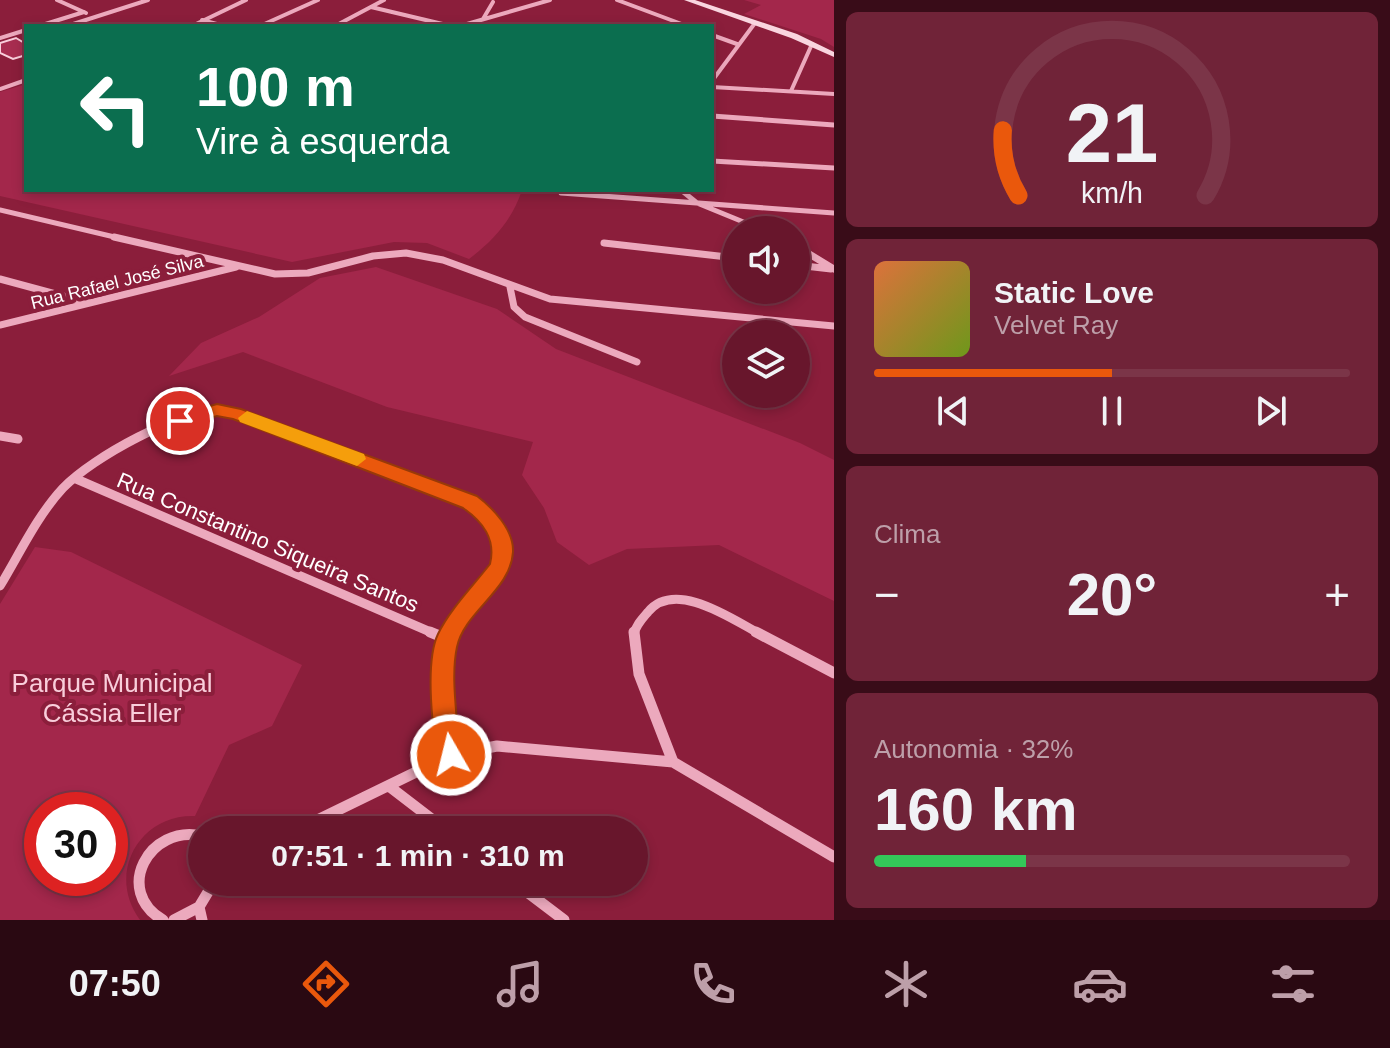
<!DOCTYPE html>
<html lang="pt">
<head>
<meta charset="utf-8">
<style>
	:root { --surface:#68162c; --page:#702338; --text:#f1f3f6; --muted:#bd9fa9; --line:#7b3548; --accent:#ea580c }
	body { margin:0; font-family:Arial,sans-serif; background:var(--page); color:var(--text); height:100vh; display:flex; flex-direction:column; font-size:30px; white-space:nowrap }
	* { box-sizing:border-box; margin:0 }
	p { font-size:26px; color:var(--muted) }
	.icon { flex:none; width:44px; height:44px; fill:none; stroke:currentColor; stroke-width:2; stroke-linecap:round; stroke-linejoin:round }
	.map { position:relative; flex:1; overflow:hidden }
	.drawer { display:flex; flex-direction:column; gap:12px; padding:12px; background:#390c18; width:556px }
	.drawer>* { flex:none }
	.banner { position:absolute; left:24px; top:24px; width:690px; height:168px; border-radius:0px; box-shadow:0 4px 12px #0003,0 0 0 2px var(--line); background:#0b6e4f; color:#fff; overflow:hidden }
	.tools { position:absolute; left:722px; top:216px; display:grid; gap:16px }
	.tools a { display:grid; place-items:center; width:88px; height:88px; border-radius:50%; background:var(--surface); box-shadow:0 4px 12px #0003,0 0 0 2px var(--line); font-size:40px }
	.speed { position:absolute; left:24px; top:792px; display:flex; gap:16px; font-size:40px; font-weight:700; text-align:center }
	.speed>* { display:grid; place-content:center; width:104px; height:104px; border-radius:50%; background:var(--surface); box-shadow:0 4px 12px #0003,0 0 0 2px var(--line); line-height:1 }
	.speed .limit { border:12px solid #d22; background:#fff; color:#111 }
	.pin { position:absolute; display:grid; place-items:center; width:68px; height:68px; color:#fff; margin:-34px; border:4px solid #fff; border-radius:50%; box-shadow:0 2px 8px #0007 }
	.me { position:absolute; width:88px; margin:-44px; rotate:352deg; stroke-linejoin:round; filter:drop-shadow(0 0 6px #0008) }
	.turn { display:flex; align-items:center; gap:28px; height:168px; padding:0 40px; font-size:36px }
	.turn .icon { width:104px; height:104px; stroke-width:2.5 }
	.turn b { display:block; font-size:56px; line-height:68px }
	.big { font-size:60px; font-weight:800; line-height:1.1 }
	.drawer .widget { flex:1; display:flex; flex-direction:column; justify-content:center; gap:12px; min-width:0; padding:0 28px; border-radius:12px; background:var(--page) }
	.drawer .dial { align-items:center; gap:0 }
	.dial svg { height:208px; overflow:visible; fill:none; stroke:var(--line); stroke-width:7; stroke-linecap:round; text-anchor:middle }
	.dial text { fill:var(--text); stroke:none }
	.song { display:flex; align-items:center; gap:24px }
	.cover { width:96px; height:96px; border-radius:12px; background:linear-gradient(135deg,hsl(20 70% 55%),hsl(80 70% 35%)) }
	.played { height:8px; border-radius:4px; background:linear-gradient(90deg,var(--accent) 50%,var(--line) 50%) }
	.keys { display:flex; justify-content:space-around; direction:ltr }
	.heat { display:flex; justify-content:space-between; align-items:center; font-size:44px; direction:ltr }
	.charge { height:12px; border-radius:6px; background:linear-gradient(90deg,#34c759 32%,var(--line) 0) }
	.trip { position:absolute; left:188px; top:816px; width:460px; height:80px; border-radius:40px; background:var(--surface); box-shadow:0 4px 12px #0003,0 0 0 2px var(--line); font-weight:800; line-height:80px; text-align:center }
	.dock { display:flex; height:128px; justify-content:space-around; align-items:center; background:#2a0912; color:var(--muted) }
	.dock .icon { width:56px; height:56px }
	.dock .active { color:var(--accent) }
	.dock b { font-size:36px; color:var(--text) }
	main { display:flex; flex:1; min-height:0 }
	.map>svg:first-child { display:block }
	.green { fill:#a3274b; fill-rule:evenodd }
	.building { fill:#a82d50; stroke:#f9cedb; stroke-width:2 }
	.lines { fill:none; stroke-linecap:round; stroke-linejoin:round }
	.street-far4 { stroke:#eca9bd; stroke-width:4 }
	.street-far3 { stroke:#eca9bd; stroke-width:5 }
	.street-far2 { stroke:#eca9bd; stroke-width:7 }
	.street-far1 { stroke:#eca9bd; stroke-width:9 }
	.street { stroke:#eca9bd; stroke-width:11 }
	.secondary { fill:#f9d5df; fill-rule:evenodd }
	.route { fill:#ea580c; stroke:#983908; stroke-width:2 }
	.slow { fill:#f59e0b }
	.labels { text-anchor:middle; stroke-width:8; stroke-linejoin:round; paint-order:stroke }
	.far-street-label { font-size:18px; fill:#fff; stroke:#8b1e3b }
	.street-label { font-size:22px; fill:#fff; stroke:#8b1e3b }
	.near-park-label { font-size:26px; fill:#f9cedb; stroke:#8b1e3b }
</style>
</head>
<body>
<main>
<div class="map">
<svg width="834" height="920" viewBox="0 0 834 920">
	<rect width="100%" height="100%" fill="#8b1e3b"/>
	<path class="green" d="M 744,0 L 834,0 L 834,47 L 821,39 L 744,14 L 761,5 Z
		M 26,84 L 26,190 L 522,190 C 512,220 494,240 469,259 L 427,243 L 394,242 L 292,262 L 0,196 L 0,92 Z
		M 376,267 L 497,309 L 556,349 L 800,443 L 834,460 L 834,601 L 719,545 L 627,549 L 589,565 L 557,542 L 544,508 L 522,475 L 533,442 L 387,407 L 243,352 L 169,376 L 201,343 L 259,317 L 320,278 Z
		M 35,547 L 71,552 L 302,665 L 272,726 L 229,745 L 195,816 C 139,814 106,874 140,920 L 0,920 L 0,604 ZM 110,810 L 110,878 L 42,878 L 42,810 Z"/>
	<path class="building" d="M 16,38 L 26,44 L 26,55 L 13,59 L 0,53 L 0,43 Z"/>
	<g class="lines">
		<path class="street-far4" d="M 57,0 L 86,13
			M 617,0 L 687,26
			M 371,7 L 451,26
			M 483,19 L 493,2
			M 202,20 L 224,26
			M 39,26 L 84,12
			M 67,26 L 148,0
			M 192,26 L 246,0
			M 260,26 L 318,0
			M 335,26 L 384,0
			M 460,26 L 550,0
			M 712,35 L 737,44
			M 0,38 L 26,30
			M 712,81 L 755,23
			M 712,87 L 834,94
			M 0,89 L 26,80
			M 791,91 L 812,44"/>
		<path class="street-far3" d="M 712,116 L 834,125
			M 712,161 L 834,168
			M 681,190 L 697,203 L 763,230
			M 561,193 L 834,213
			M 0,210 L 123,239"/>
		<path class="street-far2" d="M 114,237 L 275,274 L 308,273 L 373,256 L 406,253 L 443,260 L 550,299 L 834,326
			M 604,243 L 736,258
			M 796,246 L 834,269
			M 796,265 L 831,269
			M 0,279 L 89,303
			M 510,287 L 514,307 L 525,317 L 637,362
			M 0,325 L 236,267
			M 210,411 L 227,411"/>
		<path class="street-far1" d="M 0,436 L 18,439
			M 74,478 L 435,634
			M 0,586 C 20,553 37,516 63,488 C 93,457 179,410 222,410 L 470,502 C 534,562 481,578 450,634
			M 634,634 C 636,625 642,619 648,612 C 675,579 732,619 760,634"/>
		<path class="street" d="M 430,632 L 447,639
			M 451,632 C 432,667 445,718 451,755
			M 634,632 L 639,674 L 673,762
			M 756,632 L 834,673
			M 390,787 L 446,830
			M 297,830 L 451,755 L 497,746 L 673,762 L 834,857
			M 514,882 L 564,920
			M 199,907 L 202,920
			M 163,920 C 113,891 149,824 202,836
			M 174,920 L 199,907 L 214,882"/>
		<path class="secondary" d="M 684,0 L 695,0 L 797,34 L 834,52 L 834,57 L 791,38 Z"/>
	</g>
	<path class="route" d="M 217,404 L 241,409 L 477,496 C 493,508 514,530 513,552 C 511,590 464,612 457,647 C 452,670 455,698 457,722 C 459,736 466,750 460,764 L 451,767 L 442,764 C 431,737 425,661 438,634 C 450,609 473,586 490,564 C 496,539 483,522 463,508 L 233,419 L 217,416 L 180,427 L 171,421 L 174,416 Z"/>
	<path class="slow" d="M 247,411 L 364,454 L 366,459 L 357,466 L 240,422 L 238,418 Z"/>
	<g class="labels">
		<g class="far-street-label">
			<text transform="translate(117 282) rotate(-14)" y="6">Rua Rafael José Silva</text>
		</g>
		<g class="street-label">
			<text transform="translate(268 542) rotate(23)" y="8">Rua Constantino Siqueira Santos</text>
		</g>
		<g class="near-park-label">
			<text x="112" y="692">Parque Municipal<tspan x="112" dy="30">Cássia Eller</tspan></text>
		</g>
	</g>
</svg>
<div class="tools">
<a><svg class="icon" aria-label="sound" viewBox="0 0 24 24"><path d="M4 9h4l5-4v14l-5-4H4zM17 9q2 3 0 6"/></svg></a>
<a><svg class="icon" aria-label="layers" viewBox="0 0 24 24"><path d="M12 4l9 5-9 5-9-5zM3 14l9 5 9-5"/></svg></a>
</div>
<div class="speed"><div class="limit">30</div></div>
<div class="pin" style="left:180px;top:421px;background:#d93025"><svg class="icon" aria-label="arrive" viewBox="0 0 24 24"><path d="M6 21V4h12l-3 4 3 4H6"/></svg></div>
<svg class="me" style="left:451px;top:755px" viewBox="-20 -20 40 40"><circle r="17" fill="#ea580c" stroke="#fff" stroke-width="3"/><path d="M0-11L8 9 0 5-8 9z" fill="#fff"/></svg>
<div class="trip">07:51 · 1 min · 310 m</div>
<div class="banner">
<div class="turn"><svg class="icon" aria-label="left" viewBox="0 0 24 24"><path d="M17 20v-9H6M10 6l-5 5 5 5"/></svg><div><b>100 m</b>Vire à esquerda</div></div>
</div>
</div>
<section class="drawer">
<div class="widget dial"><svg viewBox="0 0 100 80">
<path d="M14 69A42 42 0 1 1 86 69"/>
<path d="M14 69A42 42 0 0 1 8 44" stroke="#ea580c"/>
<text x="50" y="56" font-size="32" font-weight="700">21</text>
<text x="50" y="72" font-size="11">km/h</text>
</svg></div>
<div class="widget">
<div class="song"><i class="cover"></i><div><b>Static Love</b><p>Velvet Ray</p></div></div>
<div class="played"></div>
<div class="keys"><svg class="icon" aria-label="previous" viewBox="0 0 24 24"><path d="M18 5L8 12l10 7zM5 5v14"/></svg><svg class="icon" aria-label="pause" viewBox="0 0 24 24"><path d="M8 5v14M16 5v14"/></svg><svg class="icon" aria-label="next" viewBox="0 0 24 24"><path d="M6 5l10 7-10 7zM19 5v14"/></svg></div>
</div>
<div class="widget"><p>Clima</p>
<div class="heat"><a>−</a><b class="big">20°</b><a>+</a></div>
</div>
<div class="widget"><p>Autonomia · 32%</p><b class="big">160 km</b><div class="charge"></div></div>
</section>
</main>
<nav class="dock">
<b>07:50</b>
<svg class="icon active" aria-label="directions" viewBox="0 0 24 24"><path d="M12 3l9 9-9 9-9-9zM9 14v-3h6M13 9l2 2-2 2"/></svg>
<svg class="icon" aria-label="music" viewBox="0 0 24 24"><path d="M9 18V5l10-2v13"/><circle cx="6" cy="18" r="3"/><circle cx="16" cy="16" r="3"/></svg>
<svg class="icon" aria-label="phone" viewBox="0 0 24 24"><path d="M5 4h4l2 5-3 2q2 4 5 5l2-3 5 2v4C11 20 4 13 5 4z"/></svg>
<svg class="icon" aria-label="climate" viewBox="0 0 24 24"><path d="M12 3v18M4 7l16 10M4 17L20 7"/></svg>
<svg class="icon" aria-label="car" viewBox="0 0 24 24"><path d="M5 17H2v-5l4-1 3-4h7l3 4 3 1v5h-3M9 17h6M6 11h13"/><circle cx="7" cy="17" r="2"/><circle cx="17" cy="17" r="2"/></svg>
<svg class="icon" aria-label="filters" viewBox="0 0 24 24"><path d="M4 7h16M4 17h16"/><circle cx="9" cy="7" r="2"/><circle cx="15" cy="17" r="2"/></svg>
</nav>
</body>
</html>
